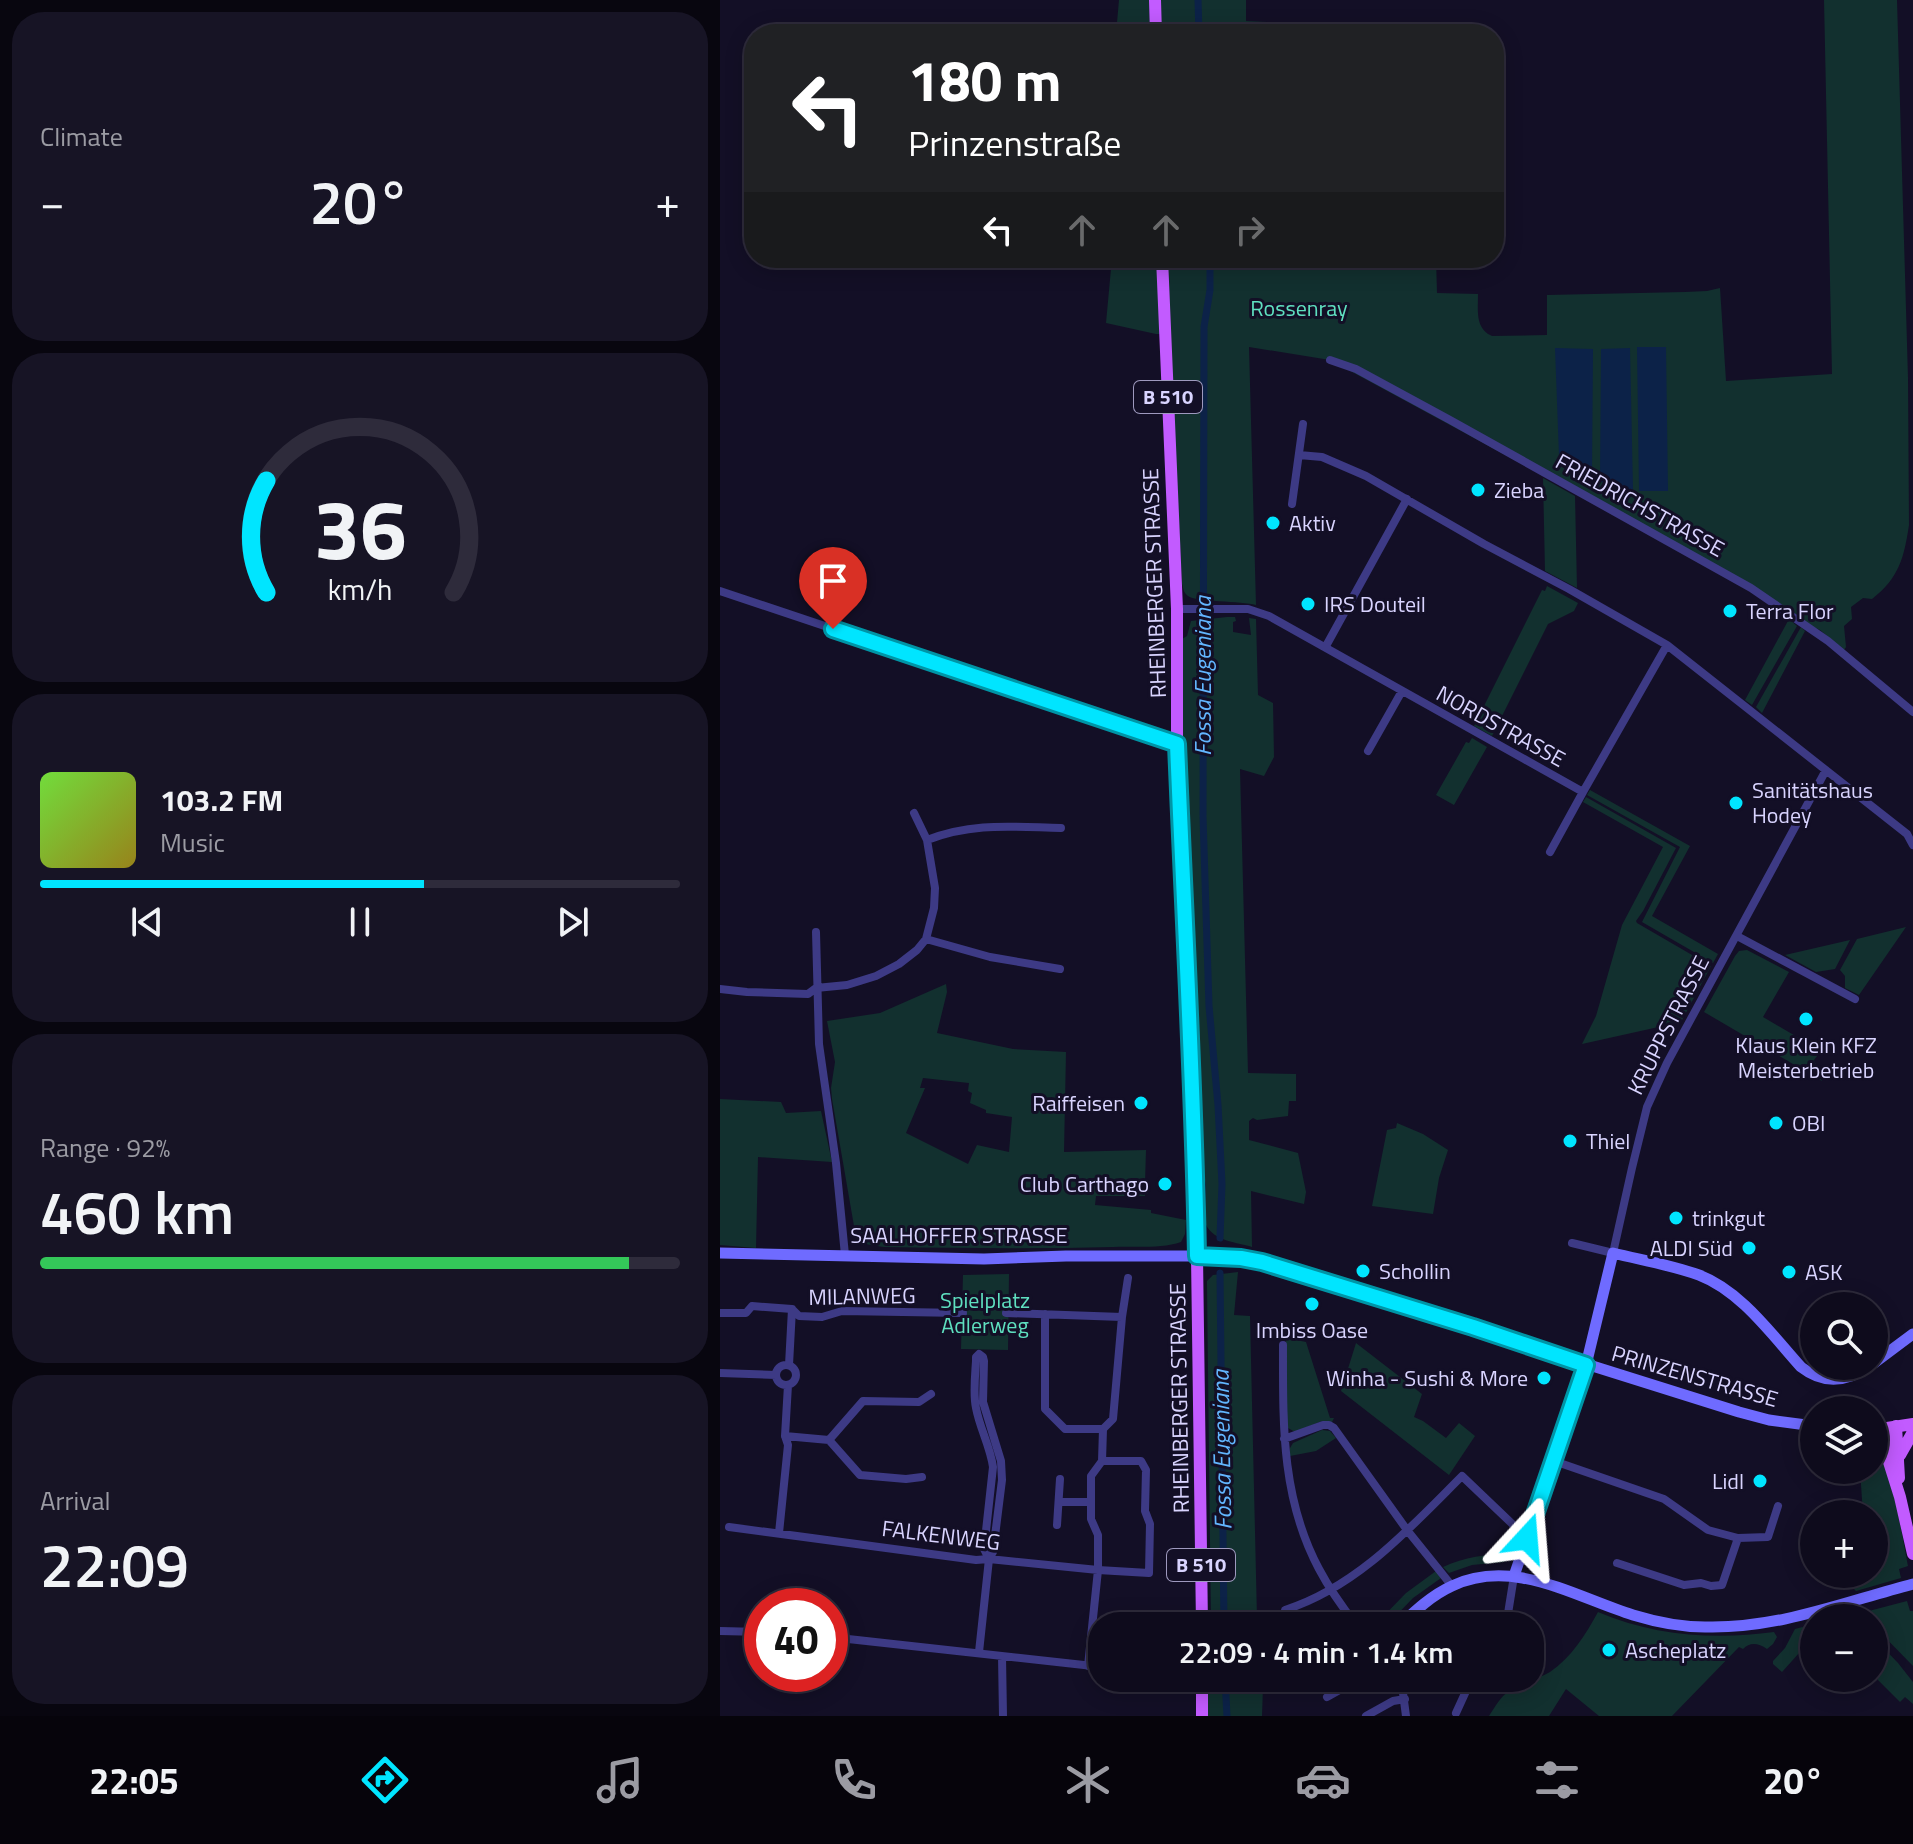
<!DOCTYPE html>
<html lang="en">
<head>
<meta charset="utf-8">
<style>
	:root { --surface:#0e0b1c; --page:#171425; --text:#f1f3f6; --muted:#9b9ba3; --line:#2e2b3b; --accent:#00e5ff }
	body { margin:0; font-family:"Titillium Web",sans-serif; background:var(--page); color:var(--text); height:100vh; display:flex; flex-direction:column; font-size:30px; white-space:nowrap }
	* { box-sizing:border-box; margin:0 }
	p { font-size:26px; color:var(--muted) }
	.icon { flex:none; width:44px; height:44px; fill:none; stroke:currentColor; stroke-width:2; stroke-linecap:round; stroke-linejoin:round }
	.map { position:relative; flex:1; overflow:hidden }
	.side { display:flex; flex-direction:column; gap:12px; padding:12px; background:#08060f; width:720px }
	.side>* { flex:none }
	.guide { position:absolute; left:24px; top:24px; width:760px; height:244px; border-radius:32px; box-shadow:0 4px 20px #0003,0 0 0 2px var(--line); background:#202124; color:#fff; overflow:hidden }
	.tools { position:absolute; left:1080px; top:1292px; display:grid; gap:16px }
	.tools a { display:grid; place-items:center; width:88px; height:88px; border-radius:50%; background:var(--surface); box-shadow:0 4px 20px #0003,0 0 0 2px var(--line); font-size:40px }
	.speed { position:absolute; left:24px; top:1588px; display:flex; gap:16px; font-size:40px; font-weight:700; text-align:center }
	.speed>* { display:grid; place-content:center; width:104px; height:104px; border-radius:50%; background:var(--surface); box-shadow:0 4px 20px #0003,0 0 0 2px var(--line); line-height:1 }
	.speed .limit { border:12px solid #d22; background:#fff; color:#111 }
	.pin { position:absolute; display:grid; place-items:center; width:68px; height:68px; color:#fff; margin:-82px -34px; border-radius:50% 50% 50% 0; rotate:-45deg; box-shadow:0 0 8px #0007 }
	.pin .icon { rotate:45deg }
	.me { position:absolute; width:88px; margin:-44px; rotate:19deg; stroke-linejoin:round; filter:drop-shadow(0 0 6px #0008) }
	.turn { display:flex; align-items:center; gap:28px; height:168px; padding:0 32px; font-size:36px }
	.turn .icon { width:104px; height:104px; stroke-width:2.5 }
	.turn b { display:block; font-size:56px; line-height:68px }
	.lanes { display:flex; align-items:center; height:76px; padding:0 32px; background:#0003; justify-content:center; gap:40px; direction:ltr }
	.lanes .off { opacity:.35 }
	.big { font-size:60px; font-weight:600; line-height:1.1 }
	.side .tile { flex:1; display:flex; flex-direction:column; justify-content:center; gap:12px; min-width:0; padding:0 28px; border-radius:32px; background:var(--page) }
	.side .dial { align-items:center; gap:0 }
	.dial svg { height:208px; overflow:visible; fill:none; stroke:var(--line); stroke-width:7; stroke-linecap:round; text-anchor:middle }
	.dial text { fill:var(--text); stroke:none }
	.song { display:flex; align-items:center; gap:24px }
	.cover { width:96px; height:96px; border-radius:12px; background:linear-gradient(135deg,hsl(100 70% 55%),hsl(50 70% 35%)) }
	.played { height:8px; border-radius:4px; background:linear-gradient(90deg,var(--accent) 60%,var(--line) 60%) }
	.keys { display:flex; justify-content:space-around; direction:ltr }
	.heat { display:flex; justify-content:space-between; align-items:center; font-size:44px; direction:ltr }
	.charge { height:12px; border-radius:6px; background:linear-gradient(90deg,#34c759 92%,var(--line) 0) }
	.trip { position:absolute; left:368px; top:1612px; width:456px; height:80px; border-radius:32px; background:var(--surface); box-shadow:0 4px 20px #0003,0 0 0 2px var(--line); font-weight:600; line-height:80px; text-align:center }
	.dock { display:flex; height:128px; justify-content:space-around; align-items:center; background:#06040b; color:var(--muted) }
	.dock .icon { width:56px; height:56px }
	.dock .current { color:var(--accent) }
	.dock b { font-size:36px; color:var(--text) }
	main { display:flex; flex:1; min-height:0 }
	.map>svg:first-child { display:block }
	.green { fill:#12302f; fill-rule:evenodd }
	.water { fill:#0c2248 }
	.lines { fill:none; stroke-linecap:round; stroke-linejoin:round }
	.canal { stroke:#0c2248; stroke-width:7 }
	.street { stroke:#3d3a85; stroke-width:8 }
	.secondary { stroke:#6f6bff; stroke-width:11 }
	.primary { stroke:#c25bff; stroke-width:12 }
	.route-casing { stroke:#0095a6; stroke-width:20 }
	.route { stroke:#00e5ff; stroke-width:14 }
	.poi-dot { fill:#00e5ff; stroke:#130f26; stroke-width:3 }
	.labels { text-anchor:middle; stroke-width:6; stroke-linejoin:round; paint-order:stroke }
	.shield { fill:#130f26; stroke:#9e99be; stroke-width:2 }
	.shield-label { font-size:20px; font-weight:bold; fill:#d9d4ff }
	.park-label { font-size:22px; fill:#5fe0c0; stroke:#130f26 }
	.poi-label { font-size:22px; fill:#d9d4ff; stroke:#130f26; text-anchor:start }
	.street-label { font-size:22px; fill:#d9d4ff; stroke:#130f26 }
	.water-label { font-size:24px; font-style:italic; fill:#62b6ff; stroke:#130f26 }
</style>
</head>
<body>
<main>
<section class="side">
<div class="tile"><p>Climate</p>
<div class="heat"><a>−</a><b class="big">20°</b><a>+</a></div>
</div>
<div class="tile dial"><svg viewBox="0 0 100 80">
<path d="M14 69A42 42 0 1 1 86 69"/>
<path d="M14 69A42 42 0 0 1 14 26" stroke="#00e5ff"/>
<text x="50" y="56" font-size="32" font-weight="700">36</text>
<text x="50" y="72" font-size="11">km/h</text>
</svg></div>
<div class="tile">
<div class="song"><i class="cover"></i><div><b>103.2 FM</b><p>Music</p></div></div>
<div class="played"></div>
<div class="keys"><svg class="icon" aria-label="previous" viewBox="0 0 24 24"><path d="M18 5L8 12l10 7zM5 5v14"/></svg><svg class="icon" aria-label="pause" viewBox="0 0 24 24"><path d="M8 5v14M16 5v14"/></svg><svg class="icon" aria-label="next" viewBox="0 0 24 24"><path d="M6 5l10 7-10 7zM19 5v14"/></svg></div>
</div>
<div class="tile"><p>Range · 92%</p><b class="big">460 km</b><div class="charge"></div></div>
<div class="tile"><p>Arrival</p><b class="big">22:09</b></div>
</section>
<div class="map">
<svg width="1193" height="1716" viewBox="0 0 1193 1716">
	<rect width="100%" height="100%" fill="#130f26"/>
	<path class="green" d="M 399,0 L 526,0 L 526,21 L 592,24 L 592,34 L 396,34 Z
		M 1104,0 L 1177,0 L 1188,378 L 1189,525 C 1184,558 1179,578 1152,599 L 1143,598 L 1131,607 L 1132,619 L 1124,626 L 1126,647 L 1124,650 L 1100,630 L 1081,621 L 1031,588 L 610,360 L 529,347 L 536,605 C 522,601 475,602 468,596 C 463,592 464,590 462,584 L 449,334 L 436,334 L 386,323 L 392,258 L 716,258 L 717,293 L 758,294 C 758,310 755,329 772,336 L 827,335 L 827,295 L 965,292 L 987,291 L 1000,288 L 1006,381 L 1112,374 Z
		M 823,478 L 855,496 L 857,588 L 825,571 Z
		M 827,586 L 858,603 L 854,611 L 828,624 L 772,736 L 754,726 L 822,590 L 825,591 Z
		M 507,617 L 515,617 L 516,621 L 513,622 L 513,632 L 531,635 L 529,618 L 536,619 L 538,695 L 553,703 L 554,757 L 544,776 L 520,769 L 528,1073 L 576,1074 L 576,1101 L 569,1101 L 568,1116 L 537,1120 L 533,1118 L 529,1121 L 529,1140 L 578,1153 L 586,1192 L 584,1204 L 531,1191 L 532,1247 C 516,1242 494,1241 486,1225 L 486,1185 L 481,1161 C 471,987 462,814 462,639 L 467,636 L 471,621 Z
		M 1069,619 L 1077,626 L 1032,705 L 1025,700 Z
		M 1081,627 L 1085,631 L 1042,713 L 1036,707 Z
		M 752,738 L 767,747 L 734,805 L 716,795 L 746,742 L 749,743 Z
		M 870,790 L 970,846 L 932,916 L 998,954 L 993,963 L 922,922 L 960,847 L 867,795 Z
		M 866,797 L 956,848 L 923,911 L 916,921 L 917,923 L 991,966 L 961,1022 L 862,1044 L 876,1016 L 902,925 L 943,847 L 863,802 Z
		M 1186,927 L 1139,995 L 1125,988 L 1125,976 L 1120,970 L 1137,939 Z
		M 1130,940 L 1115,969 L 1096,972 L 1065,955 Z
		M 1027,950 L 1069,972 L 1043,1017 L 1101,1051 L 1094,1060 L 1102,1081 L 984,1012 L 1015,956 L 1019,951 Z
		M 226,984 L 227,992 L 217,1033 L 293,1049 L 346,1052 L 344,1152 L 426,1150 L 425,1183 L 429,1183 L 428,1194 L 425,1194 L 425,1196 L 376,1196 L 375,1205 L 431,1210 L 431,1213 L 466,1220 L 465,1234 L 461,1242 C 441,1249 414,1246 393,1247 C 317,1249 240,1248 164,1247 C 144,1244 140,1246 134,1226 L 112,1099 L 111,1088 L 115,1062 L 107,1021 L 160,1013 ZM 203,1078 L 249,1083 L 248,1091 L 252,1093 L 250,1103 L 266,1110 L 266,1113 L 292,1117 L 289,1152 L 257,1145 L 248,1164 L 186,1133 L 205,1088 L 200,1088 Z
		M 0,1099 L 61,1102 L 66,1113 L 101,1111 L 112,1162 L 38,1157 L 36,1248 L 0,1245 Z
		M 677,1123 L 703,1134 L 728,1150 L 719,1178 L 713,1214 L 652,1206 L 667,1130 L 676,1128 Z
		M 518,1272 L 514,1315 L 530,1316 L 537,1618 L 535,1626 L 491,1626 L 487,1285 L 487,1281 L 493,1275 Z
		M 289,1274 L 288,1350 L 241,1349 L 243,1275 Z
		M 566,1338 L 586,1342 L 610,1418 L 614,1418 L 612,1422 L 602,1421 L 575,1432 L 568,1428 L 566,1425 Z
		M 636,1343 L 702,1394 L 694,1417 L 703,1421 L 726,1438 L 739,1423 L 755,1436 L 729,1475 L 621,1391 Z
		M 602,1430 L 610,1431 L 616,1438 L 596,1451 L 570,1456 L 570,1448 L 573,1443 Z
		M 1155,1446 C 1171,1463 1183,1540 1188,1566 L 1179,1569 L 1181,1578 L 1136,1591 L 1132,1587 L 1136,1574 L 1154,1574 L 1154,1514 L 1143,1514 L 1140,1470 L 1154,1470 Z
		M 789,1554 L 787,1560 L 784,1562 L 752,1565 L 729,1573 L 723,1567 C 745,1557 766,1554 789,1554 Z
		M 716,1571 L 721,1578 L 693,1598 L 666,1626 L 654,1626 L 686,1593 Z
		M 1187,1601 L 1190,1611 L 1193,1611 L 1193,1666 L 1154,1626 L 1154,1618 L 1145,1618 L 1143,1614 L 1145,1612 Z
		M 878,1612 C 933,1636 996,1640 1054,1632 L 1057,1637 L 1053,1644 L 1047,1649 C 1038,1643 1030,1642 1023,1649 L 1019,1647 L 952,1716 L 879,1716 L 846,1689 L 829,1716 L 769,1716 C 775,1707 780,1697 789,1691 C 801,1682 817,1680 830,1672 C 851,1658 866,1634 878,1612 Z
		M 1094,1624 L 1094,1650 L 1080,1652 L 1062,1672 L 1053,1664 L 1053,1661 L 1065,1648 L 1075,1629 Z
		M 1154,1638 L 1178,1663 L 1193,1682 L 1193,1704 L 1185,1697 L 1180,1702 L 1154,1676 Z
		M 482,1678 L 543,1687 L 542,1716 L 482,1716 Z"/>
	<path class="water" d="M 917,347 L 946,347 L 948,491 L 919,491 Z
		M 835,348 L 873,349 L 872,474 L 839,456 Z
		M 910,348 L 913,490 L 904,492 L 880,481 L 881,349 Z"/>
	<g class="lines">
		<path class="canal" d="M 478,0 L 479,34
			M 490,258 L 490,290 L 484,327 L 483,817 L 489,1006 L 498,1105 L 502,1184 L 500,1238
			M 500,1273 L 504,1626
			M 505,1678 L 507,1716"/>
		<path class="street" d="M 610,360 L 636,369 L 730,420 L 1031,588 L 1108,641 L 1193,712
			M 579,455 L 602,457 L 646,476 L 764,544 L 849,589 L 947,645 L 1187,834 L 1193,845
			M 572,504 L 583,424
			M 0,591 L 457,744
			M 457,609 L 528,609 L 549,616 L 863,792 L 947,645
			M 606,646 L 687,499
			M 648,751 L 682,691
			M 207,840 C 253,822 293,827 341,828
			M 830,852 L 863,792
			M 96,932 L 99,1044 L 116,1163 L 125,1255
			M 1017,936 L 1135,999
			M 206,939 L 270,957 L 340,969
			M 0,989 L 27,992 L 88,994 L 96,988 L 127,985 L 156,976 L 179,964 L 197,950 L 206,939 L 214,908 L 215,888 L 207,840 L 194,813
			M 852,1243 L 893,1253 L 912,1168 L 927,1107 L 947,1063 L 1106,770
			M 0,1313 L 26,1313 L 32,1306 L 72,1309 L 79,1316 L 102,1317 L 122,1311 L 243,1313
			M 286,1313 L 402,1317 L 393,1419 L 383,1429 L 382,1461 L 371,1476 L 371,1519 L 378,1535 L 378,1570 L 368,1666
			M 325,1314 L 325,1409 L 345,1429 L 383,1429
			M 402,1317 L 408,1278
			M 563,1345 C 563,1423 561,1498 599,1569 C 610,1590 623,1608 637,1626
			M 69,1365 L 72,1309
			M56 1375a10 10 0 1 1 20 0a10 10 0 1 1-20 0Z
			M 0,1373 L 56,1375
			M 65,1436 L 109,1440 L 143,1401 L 199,1402 L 211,1394
			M 564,1439 L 603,1425 L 609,1425 L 614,1428 L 687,1530 L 732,1586
			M 109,1440 L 140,1475 L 186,1479 L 202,1477
			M 834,1461 L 944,1499 L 988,1530 L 1018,1538 L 1048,1537 L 1058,1506
			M 339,1502 L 370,1502
			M 337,1525 L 340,1479
			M 9,1527 L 256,1560 L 269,1559 L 378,1570 L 429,1573 L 430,1524 L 425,1511 L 426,1470 L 421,1461 L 382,1461
			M 59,1533 L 68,1445 L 65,1436 L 68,1385
			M 897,1563 L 964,1585 L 981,1583 L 991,1586 L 1002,1585 L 1018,1538
			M 564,1626 L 565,1610 C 637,1587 689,1529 742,1476 L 807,1538
			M 786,1626 L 794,1576
			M 0,1631 L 42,1632
			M 810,1631 L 813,1631
			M 110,1637 L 382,1667
			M 259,1652 L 269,1559 L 273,1552 L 282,1480 L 281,1461 L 263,1402 L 264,1361 L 263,1357 L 259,1354 L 256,1357 L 256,1361 C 255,1377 253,1394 256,1408 C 260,1429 270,1446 273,1467 L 264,1549 L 269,1559
			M 282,1656 L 283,1716
			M 681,1678 L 686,1716
			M 607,1697 L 641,1678
			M 736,1713 L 752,1678
			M 646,1716 L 673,1701 L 685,1699"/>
		<path class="secondary" d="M 0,1253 L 264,1259 L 346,1256 L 491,1256 L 532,1259 L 1019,1412 L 1049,1420 L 1094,1426
			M 1154,1363 L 1193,1334
			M 1154,1429 L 1167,1428
			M 794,1576 L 866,1365 L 893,1253 C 921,1260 951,1265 979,1275 C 1021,1291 1052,1335 1081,1367 C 1104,1385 1127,1382 1150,1366
			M 679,1626 C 695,1611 712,1595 732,1586 C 793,1557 855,1597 913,1615 C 936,1622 961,1627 985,1627 C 1058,1629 1124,1602 1193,1584
			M 482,1678 C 522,1684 580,1694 618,1678"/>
		<path class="primary" d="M 435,0 L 436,34
			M 442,258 L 457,609 L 457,744 L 460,810 L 472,1070 L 477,1256 L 482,1626
			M 1193,1424 L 1167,1428 L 1169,1462 L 1180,1497 L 1193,1554
			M 1176,1426 L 1179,1478
			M 1180,1455 L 1193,1432
			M 482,1678 L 482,1716"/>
	</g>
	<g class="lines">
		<g class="route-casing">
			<path id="route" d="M 113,629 L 457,744 C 464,915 474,1085 477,1256 L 521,1258 L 542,1262 L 753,1327 L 866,1365 L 807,1538"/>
		</g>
		<use href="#route" class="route"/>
	</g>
	<g class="poi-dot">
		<circle cx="758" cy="490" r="8"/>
		<circle cx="553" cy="523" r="8"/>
		<circle cx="588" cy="604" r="8"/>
		<circle cx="1010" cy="611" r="8"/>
		<circle cx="1016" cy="803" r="8"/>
		<circle cx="1086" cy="1019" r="8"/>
		<circle cx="421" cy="1103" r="8"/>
		<circle cx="1056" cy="1123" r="8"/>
		<circle cx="850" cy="1141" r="8"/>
		<circle cx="445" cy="1184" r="8"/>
		<circle cx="956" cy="1218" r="8"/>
		<circle cx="1029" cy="1248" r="8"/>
		<circle cx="643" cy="1271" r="8"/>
		<circle cx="1069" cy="1272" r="8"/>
		<circle cx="592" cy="1304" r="8"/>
		<circle cx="824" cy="1378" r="8"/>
		<circle cx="1040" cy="1481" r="8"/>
		<circle cx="889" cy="1650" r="8"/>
	</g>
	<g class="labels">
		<g class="shield">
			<rect x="414" y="381" width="68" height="32" rx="6"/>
			<rect x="447" y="1549" width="68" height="32" rx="6"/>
		</g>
		<g class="shield-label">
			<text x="448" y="404">B 510</text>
			<text x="481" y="1572">B 510</text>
		</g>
		<g class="park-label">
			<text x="579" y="316">Rossenray</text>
			<text x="265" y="1308">Spielplatz<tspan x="265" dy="25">Adlerweg</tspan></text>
		</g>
		<g class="poi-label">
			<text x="774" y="498">Zieba</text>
			<text x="569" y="531">Aktiv</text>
			<text x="604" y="612">IRS Douteil</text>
			<text x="1026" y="619">Terra Flor</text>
			<text x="1032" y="798">Sanitätshaus<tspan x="1032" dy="25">Hodey</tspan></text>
			<text x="1086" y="1053" text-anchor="middle">Klaus Klein KFZ<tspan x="1086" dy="25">Meisterbetrieb</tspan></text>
			<text x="405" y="1111" text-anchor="end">Raiffeisen</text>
			<text x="1072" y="1131">OBI</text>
			<text x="866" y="1149">Thiel</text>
			<text x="429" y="1192" text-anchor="end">Club Carthago</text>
			<text x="972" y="1226">trinkgut</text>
			<text x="1013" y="1256" text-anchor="end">ALDI Süd</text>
			<text x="659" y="1279">Schollin</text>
			<text x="1085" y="1280">ASK</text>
			<text x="592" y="1338" text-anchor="middle">Imbiss Oase</text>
			<text x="808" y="1386" text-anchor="end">Winha - Sushi &amp; More</text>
			<text x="1024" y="1489" text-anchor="end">Lidl</text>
			<text x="905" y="1658">Ascheplatz</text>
		</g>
		<g class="street-label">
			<text transform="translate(920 505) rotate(29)" y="8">FRIEDRICHSTRASSE</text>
			<text transform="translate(434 583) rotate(-92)" y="8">RHEINBERGER STRASSE</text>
			<text transform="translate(781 726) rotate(29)" y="8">NORDSTRASSE</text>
			<text transform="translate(948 1025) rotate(-63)" y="8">KRUPPSTRASSE</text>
			<text x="239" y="1243">SAALHOFFER STRASSE</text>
			<text transform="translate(142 1296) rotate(-1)" y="8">MILANWEG</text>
			<text transform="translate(975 1376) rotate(16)" y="8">PRINZENSTRASSE</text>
			<text transform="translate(459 1398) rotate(-91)" y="8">RHEINBERGER STRASSE</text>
			<text transform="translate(221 1535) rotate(7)" y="8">FALKENWEG</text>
		</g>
		<g class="water-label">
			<text transform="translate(483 676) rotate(-90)" y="8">Fossa Eugeniana</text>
			<text transform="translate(502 1450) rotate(-91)" y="8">Fossa Eugeniana</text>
		</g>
	</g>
</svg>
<div class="tools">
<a><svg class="icon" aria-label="search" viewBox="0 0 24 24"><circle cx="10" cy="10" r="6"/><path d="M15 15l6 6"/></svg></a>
<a><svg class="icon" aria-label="layers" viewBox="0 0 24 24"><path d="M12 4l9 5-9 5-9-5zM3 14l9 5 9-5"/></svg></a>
<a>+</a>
<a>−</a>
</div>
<div class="speed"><div class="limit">40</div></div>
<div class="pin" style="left:113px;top:629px;background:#d93025"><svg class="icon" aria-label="arrive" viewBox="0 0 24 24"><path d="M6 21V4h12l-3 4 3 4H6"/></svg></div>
<svg class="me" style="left:807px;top:1538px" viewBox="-20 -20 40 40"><path d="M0-17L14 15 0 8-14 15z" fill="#00e5ff" stroke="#fff" stroke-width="4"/></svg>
<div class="trip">22:09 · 4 min · 1.4 km</div>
<div class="guide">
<div class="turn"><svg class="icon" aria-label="left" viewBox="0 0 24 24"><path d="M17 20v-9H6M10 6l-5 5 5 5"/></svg><div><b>180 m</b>Prinzenstraße</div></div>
<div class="lanes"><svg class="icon" aria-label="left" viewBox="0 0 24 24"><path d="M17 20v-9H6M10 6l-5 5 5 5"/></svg><svg class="icon off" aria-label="ahead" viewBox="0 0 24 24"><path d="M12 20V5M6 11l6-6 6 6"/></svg><svg class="icon off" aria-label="ahead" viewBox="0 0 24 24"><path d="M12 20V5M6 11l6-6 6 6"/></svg><svg class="icon off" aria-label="right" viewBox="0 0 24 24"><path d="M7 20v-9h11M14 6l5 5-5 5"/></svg></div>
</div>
</div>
</main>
<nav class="dock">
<b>22:05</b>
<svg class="icon current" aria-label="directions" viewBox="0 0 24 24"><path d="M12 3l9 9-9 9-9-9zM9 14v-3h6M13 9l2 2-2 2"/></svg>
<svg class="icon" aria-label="music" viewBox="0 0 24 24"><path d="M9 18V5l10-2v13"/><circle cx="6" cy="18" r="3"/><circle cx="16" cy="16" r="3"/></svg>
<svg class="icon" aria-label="phone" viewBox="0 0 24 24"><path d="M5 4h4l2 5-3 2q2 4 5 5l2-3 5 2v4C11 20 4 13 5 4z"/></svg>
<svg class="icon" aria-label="climate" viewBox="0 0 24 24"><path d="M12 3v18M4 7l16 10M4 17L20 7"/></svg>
<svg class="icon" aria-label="car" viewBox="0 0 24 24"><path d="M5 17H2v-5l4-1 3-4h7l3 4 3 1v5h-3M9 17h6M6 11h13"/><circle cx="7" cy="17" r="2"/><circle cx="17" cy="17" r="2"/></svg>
<svg class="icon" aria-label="filters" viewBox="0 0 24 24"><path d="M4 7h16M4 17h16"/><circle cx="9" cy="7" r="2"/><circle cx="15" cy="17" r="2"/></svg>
<b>20°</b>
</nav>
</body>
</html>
